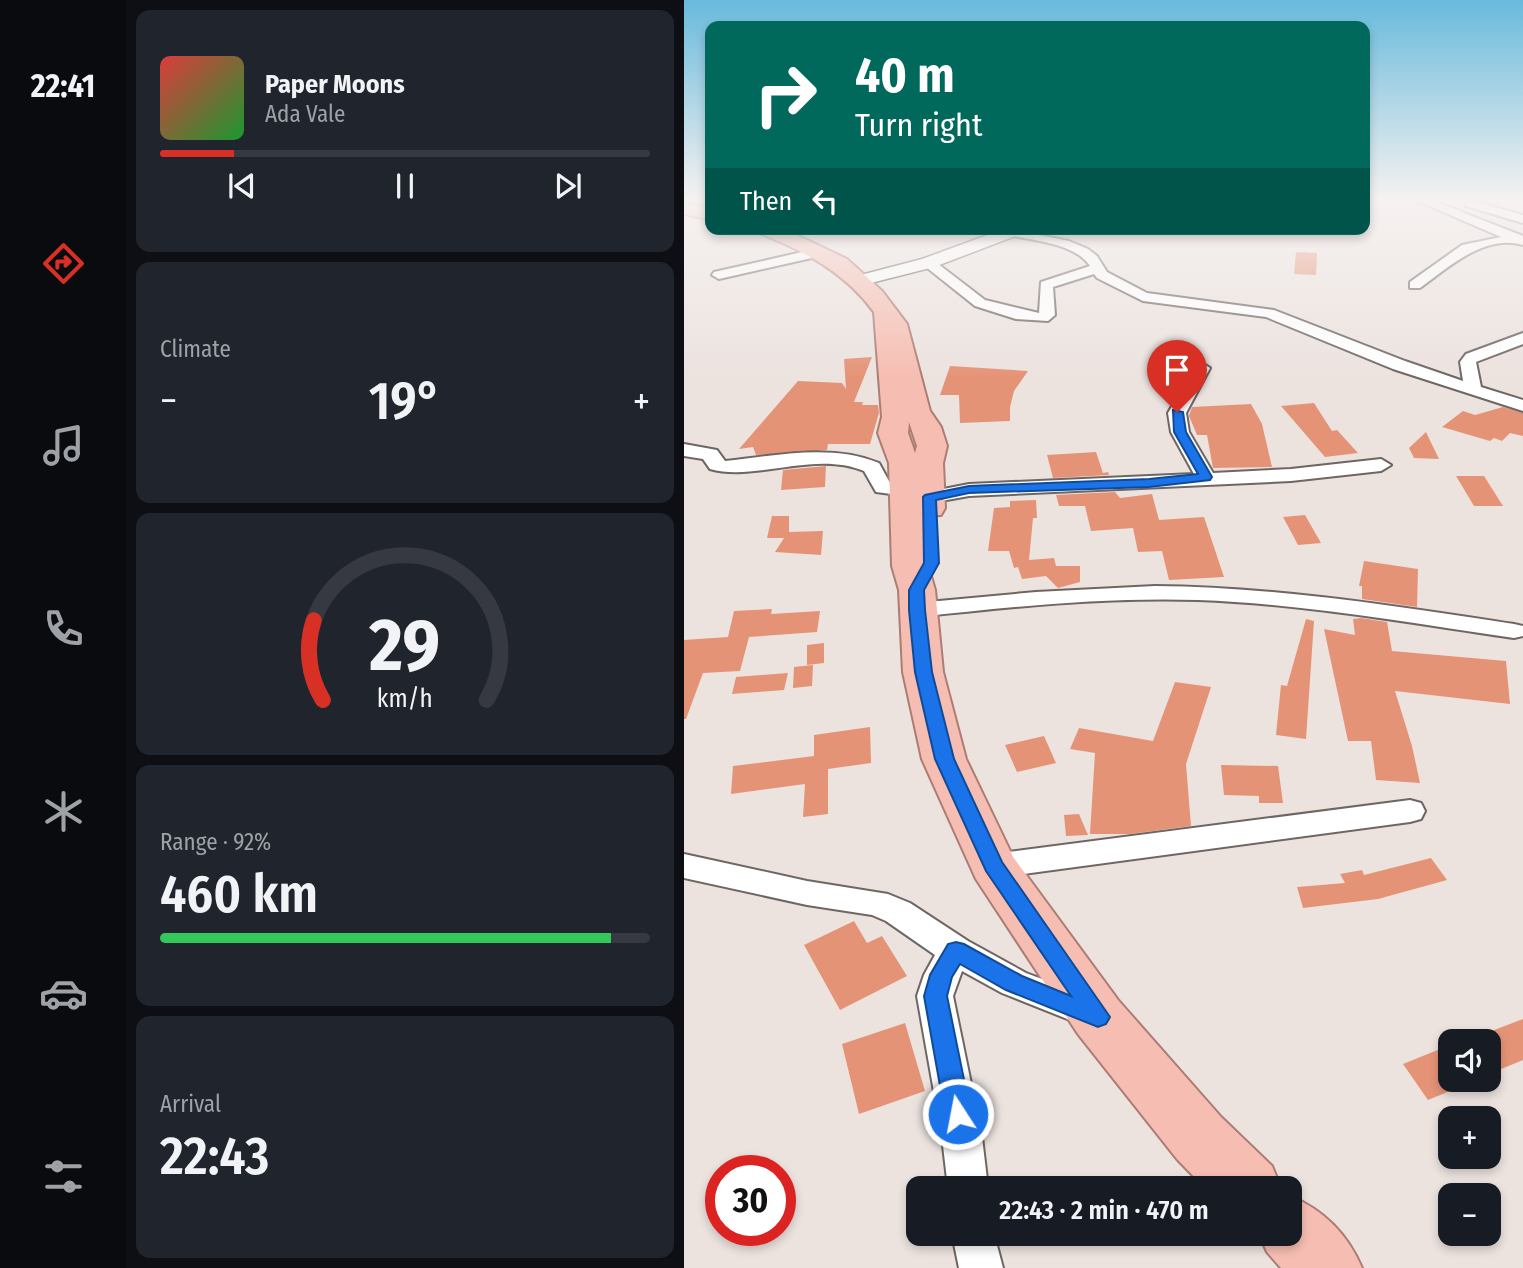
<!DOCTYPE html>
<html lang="en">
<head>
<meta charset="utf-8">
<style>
	:root { --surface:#171b24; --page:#20242c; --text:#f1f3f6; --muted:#9ea1a6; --line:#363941; --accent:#d93025 }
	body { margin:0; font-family:"Fira Sans Condensed",sans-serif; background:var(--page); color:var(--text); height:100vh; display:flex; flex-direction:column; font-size:26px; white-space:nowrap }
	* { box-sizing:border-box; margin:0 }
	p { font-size:23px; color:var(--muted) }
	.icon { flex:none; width:38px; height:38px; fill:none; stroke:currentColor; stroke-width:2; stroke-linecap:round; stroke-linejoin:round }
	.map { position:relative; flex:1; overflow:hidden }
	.sheet { display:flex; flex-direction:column; gap:10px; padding:10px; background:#0d0f14; width:558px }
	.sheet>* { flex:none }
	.guide { position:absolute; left:21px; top:21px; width:665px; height:214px; border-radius:14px; box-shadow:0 4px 10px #0003; background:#00695c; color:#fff; overflow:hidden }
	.fabs { position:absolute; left:754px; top:1029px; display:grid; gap:14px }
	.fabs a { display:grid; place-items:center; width:63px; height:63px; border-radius:14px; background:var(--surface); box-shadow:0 4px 10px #0003; font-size:35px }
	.speed { position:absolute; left:21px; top:1155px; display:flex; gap:14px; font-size:35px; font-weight:700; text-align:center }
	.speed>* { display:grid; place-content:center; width:91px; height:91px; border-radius:50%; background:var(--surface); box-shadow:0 4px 10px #0003; line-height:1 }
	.speed .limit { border:10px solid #d22; background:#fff; color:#111 }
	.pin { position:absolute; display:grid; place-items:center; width:60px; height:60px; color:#fff; margin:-72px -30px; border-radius:50% 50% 50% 0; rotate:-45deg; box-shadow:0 0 7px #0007 }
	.pin .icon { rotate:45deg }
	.me { position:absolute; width:77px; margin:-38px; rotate:349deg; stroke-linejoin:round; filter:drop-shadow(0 0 5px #0008) }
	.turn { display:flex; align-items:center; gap:24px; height:147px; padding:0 35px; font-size:32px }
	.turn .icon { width:91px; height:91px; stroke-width:2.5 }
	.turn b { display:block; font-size:49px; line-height:60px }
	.then { display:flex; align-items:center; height:66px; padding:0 35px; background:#0003; gap:14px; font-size:26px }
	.big { font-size:52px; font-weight:600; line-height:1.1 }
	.sheet .card { flex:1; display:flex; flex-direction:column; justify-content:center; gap:10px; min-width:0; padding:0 24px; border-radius:14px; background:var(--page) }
	.sheet .dial { align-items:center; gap:0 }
	.dial svg { height:182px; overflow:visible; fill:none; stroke:var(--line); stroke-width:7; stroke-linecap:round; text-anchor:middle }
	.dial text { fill:var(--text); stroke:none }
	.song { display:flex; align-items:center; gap:21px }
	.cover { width:84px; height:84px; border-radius:10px; background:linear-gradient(135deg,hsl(0 70% 55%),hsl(130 70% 35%)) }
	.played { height:7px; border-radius:4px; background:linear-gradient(90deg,var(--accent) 15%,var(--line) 15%) }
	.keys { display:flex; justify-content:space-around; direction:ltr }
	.heat { display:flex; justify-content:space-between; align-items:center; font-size:38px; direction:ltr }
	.charge { height:10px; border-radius:5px; background:linear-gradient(90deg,#34c759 92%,var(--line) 0) }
	.trip { position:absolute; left:222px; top:1176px; width:396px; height:70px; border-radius:14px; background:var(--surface); box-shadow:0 4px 10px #0003; font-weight:600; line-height:70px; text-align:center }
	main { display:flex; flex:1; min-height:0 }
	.tabs { display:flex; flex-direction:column; width:126px; justify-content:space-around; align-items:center; background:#090b0e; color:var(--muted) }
	.tabs .icon { width:49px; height:49px }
	.tabs .current { color:var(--accent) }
	.tabs b { font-size:32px; color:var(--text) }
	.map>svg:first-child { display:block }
	.building { fill:#e59377 }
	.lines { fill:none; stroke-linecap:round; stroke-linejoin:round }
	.minor-casing { stroke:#6e6663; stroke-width:4 }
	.tertiary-casing { stroke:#6e6663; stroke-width:3 }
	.trunk-casing { stroke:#ac7d73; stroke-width:4 }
	.minor { fill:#fff; fill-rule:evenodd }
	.tertiary { fill:#fff; fill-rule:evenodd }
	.trunk { fill:#f6beb2; fill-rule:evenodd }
	.route { fill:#1a73e8; stroke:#114b97; stroke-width:2 }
</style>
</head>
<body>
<main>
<nav class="tabs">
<b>22:41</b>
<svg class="icon current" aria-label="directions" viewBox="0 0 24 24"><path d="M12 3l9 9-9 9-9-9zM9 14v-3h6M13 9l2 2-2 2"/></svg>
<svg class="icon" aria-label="music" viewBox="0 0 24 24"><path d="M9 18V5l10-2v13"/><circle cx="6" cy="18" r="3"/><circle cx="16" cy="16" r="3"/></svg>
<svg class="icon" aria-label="phone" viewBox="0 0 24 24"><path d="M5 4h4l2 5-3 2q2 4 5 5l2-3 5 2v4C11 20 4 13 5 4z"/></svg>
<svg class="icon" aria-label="climate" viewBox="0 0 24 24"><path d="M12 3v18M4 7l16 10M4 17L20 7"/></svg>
<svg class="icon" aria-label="car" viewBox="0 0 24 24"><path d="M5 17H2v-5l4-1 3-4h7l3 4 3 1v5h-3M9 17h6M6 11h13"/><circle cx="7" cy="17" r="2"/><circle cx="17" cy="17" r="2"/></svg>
<svg class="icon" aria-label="filters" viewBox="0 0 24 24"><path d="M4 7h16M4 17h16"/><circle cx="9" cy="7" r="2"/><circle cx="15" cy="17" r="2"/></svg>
</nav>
<section class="sheet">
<div class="card">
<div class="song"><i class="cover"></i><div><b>Paper Moons</b><p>Ada Vale</p></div></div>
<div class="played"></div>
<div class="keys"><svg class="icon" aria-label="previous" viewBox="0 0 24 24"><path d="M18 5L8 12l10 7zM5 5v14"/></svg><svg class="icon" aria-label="pause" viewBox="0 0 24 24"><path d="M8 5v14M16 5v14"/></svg><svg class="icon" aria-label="next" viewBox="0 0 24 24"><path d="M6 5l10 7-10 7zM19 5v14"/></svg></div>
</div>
<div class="card"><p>Climate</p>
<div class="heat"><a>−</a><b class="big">19°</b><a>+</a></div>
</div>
<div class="card dial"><svg viewBox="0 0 100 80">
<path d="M14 69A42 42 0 1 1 86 69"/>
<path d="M14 69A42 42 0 0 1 10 34" stroke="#d93025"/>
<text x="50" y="56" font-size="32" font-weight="700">29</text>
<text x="50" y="72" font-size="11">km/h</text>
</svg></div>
<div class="card"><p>Range · 92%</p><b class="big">460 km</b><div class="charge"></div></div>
<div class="card"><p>Arrival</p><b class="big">22:43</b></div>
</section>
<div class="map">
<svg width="839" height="1268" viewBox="0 0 839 1268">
	<rect width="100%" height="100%" fill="#ece3df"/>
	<path class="building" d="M 612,252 L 633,253 L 632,275 L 610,274 Z
		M 188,357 L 170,402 L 179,402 L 178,405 L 194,405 L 195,413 L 186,444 L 144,444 L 143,450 L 72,455 L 69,447 L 55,449 L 114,381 L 158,383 L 162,389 L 160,359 Z
		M 266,366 L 344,371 L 330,391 L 326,407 L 326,421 L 276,423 L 275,395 L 256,395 Z
		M 630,403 L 648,431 L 653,430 L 674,453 L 641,457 L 597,406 Z
		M 567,404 L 578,424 L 588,467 L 529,468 L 523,435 L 513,435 L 505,416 L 508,407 Z
		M 819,407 L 839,413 L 839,436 L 826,433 L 818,441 L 810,438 L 806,441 L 758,427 L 779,411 L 791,415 Z
		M 742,432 L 755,459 L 730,458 L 725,448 Z
		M 412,452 L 419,473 L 424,472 L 425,475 L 369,478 L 363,455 Z
		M 142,466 L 141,487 L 97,490 L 99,470 Z
		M 772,476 L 800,476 L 819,506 L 790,506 Z
		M 431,492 L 436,498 L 468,494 L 475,520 L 520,517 L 540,577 L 485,580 L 478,551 L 454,552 L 449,528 L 407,531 L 401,506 L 375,506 L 372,495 Z
		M 352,500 L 353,518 L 349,518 L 345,560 L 370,558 L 372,566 L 396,566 L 396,582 L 374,588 L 362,576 L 338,579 L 334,567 L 330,568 L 325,551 L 304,551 L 310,508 L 326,507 L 326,501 Z
		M 621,515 L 637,543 L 614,545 L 599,517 Z
		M 88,516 L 105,516 L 105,532 L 139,531 L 137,555 L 91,552 L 100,538 L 83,538 Z
		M 680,561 L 734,569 L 733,607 L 678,599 L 678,586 L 675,586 Z
		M 88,609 L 87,614 L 136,611 L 133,632 L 65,637 L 56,671 L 19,673 L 2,719 L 0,719 L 0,640 L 44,637 L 50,611 Z
		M 677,618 L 703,622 L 708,651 L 822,661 L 826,704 L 711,691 L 728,746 L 736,783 L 692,780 L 687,741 L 664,741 L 640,629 L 671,635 L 669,619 Z
		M 622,619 L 630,621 L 622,739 L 592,735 L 597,685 L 603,686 Z
		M 140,643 L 140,663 L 123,665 L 123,645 Z
		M 129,665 L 128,686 L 109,688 L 110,667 Z
		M 104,673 L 100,690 L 48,694 L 52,677 Z
		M 491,682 L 527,687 L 502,764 L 507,826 L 446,834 L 406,834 L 411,753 L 386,749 L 395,728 L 469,741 Z
		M 186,727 L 187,763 L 144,769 L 144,814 L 119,817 L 121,784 L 47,794 L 49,766 L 130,756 L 130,735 Z
		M 360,736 L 372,763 L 333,772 L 321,745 Z
		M 537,765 L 594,766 L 599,803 L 575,803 L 575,796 L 540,795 Z
		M 395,814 L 404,835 L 382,836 L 380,815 Z
		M 747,858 L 763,880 L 694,899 L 619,908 L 613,887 L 661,883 L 656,874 L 678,870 L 680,875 Z
		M 170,921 L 183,943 L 198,936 L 223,976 L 156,1010 L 120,945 Z
		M 839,1019 L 839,1060 L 805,1074 L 805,1032 Z
		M 221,1023 L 241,1091 L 175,1114 L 158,1044 Z
		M 766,1045 L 766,1091 L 744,1100 L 719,1064 Z"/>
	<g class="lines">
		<g class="minor-casing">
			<path id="minor" d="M 729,199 L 745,199 L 839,236 L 839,245 C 800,234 765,267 736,288 L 726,288 L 726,282 L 778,245 L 817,237 Z
				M 786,200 L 839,215 L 839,223 L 782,206 L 782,202 Z
				M 325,229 L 385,241 L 404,249 L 413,256 L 423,272 L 463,293 L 590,310 L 721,361 L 779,381 L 776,362 L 782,354 L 839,333 L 839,344 L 792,362 L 797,387 L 839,400 L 839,411 L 709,369 L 582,317 L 459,301 L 413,278 L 410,274 L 369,287 L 371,315 L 364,321 L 332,319 L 291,306 L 237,263 L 244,259 L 249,260 L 301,300 L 355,313 L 357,282 L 406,266 C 391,243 349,241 325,235 Z
				M 136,248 L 141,249 L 141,255 L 35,279 L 28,275 L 30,272 Z
				M 518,363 L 526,368 L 502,413 L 505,432 L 529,473 L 607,469 L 697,459 L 707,465 L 697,471 L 607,481 L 285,496 L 246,503 L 239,501 L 236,497 L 239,493 L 285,484 L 510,474 L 487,432 L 484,413 L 510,368 Z
				M 0,444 L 33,450 L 41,461 C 91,456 147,443 195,463 L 206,483 L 229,486 L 232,490 L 229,494 L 222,496 L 192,492 L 180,471 C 131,450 71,482 26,469 L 19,459 L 0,456 Z
				M 471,586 C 592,587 711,606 830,624 L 839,626 L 839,636 L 830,638 C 725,623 620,604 514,600 C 420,597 326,607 233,617 L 225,615 L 221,610 L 225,605 L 233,603 L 352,592 Z
				M 726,800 L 737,803 L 741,811 L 737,819 L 726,822 L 309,878 L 298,874 L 293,866 L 298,858 L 309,854 Z
				M 0,854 L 123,881 L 204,894 L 226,903 L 284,941 L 342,973 L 414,1000 L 419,1011 L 414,1022 L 401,1026 L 318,993 L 278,971 L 269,996 L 298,1137 L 304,1188 L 264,1188 L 258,1137 L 233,996 L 240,975 L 251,955 L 202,921 L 188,915 L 123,905 L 0,878 Z
				M 268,1234 L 310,1234 L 319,1268 L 275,1268 Z"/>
		</g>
		<g class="tertiary-casing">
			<path id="tertiary" d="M 320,229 L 344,229 L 342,232 L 250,267 L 175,286 L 166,281 L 169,277 L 238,259 Z"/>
		</g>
		<g class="trunk-casing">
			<path id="trunk" d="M 0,202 L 26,208 L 26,220 L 0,214 Z
				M 72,229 L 100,229 L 163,259 L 198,291 L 223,324 L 246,411 L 257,427 L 263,446 L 259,463 L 261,508 L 257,515 L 240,516 L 244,566 L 251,590 L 259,672 L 282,759 L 329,857 L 434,1000 L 537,1117 L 588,1166 L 597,1188 L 521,1188 L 493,1159 L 394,1034 L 292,879 L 238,759 L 219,672 L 215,590 L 208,566 L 205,463 L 194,433 L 198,417 L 190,312 C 161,272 120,251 75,233 ZM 225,422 L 233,446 L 231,453 L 224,433 Z
				M 606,1196 C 640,1210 664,1235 678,1268 L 597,1268 L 583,1252 L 575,1234 L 606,1234 Z"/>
		</g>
		<use href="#minor" class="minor"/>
		<use href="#tertiary" class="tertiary"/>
		<use href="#trunk" class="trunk"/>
	</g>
	<linearGradient id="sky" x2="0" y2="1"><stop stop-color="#68badc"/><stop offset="0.53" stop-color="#f6f2f1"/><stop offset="1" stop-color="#f6f2f1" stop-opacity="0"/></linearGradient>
	<rect width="839" height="377" fill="url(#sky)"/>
	<path class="route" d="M 489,410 L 499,412 L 502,432 L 528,477 L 526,480 L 465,487 L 285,493 L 252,500 L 255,563 L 240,590 L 241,610 L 248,672 L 270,759 L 318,862 L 426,1017 L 422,1024 L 414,1027 L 322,990 L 276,964 L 268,977 L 263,996 L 287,1114 L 283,1122 L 274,1126 L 265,1122 L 261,1114 L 240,996 L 246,975 L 264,944 L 272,942 L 280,944 L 338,976 L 387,996 L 302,871 L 251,759 L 231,672 L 225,610 L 225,590 L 240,563 L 239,497 L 241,495 L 285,486 L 465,479 L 514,474 L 490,432 Z"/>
</svg>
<div class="fabs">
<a><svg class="icon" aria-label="sound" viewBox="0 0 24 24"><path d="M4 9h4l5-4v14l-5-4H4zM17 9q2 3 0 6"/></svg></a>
<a>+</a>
<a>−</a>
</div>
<div class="speed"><div class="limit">30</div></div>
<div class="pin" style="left:493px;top:412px;background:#d93025"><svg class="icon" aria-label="arrive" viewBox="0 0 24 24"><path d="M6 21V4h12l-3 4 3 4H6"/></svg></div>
<svg class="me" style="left:274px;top:1114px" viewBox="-20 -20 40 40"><circle r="17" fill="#1a73e8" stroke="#fff" stroke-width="3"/><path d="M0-11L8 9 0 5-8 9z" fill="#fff"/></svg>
<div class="trip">22:43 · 2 min · 470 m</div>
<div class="guide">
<div class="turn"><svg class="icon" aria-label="right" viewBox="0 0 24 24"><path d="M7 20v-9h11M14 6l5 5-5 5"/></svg><div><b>40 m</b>Turn right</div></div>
<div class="then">Then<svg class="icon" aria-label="left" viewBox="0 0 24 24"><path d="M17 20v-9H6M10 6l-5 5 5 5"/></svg></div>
</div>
</div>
</main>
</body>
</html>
